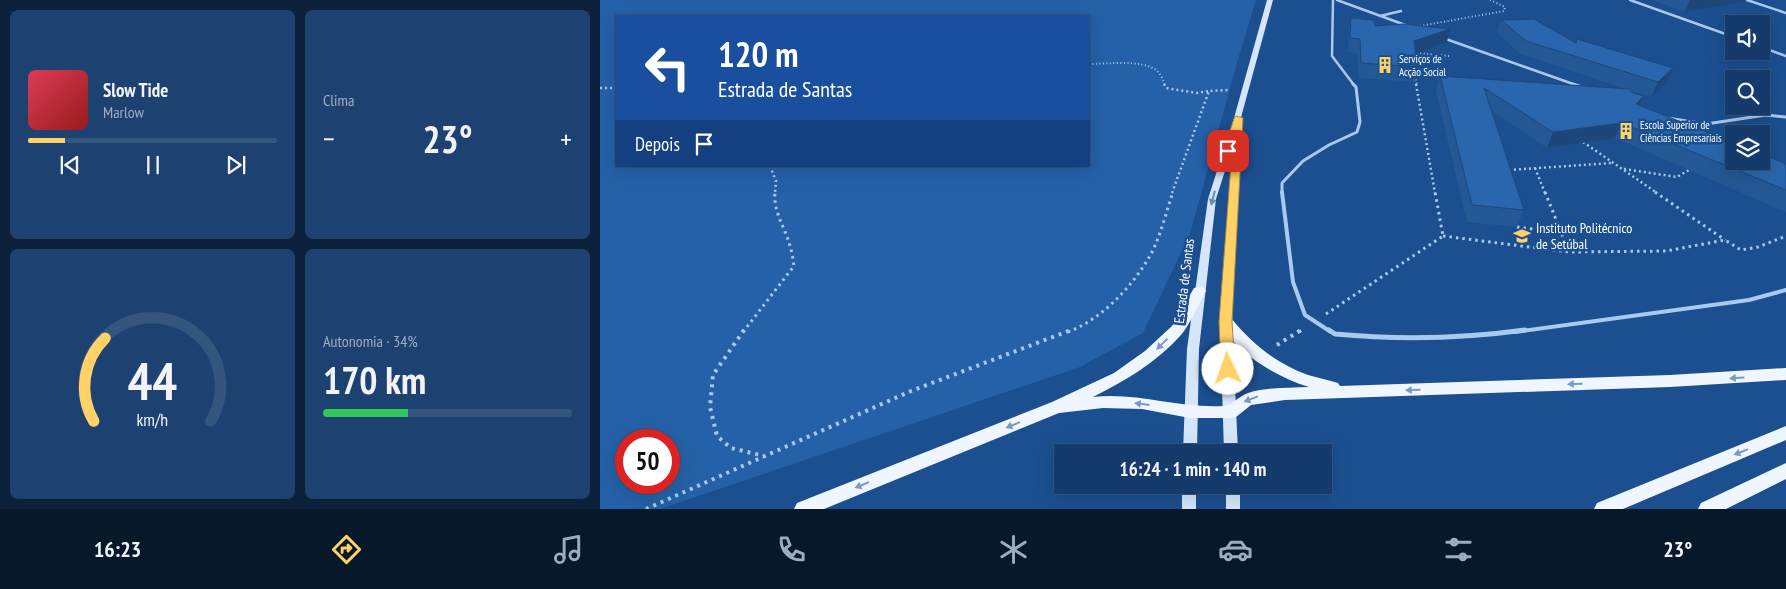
<!DOCTYPE html>
<html lang="pt">
<head>
<meta charset="utf-8">
<style>
	:root { --surface:#143b6b; --page:#1d4271; --text:#f1f3f6; --muted:#9dadc1; --line:#33557e; --accent:#ffd166 }
	body { margin:0; font-family:"PT Sans Narrow",sans-serif; background:var(--page); color:var(--text); height:100vh; display:flex; flex-direction:column; font-size:19px; white-space:nowrap }
	* { box-sizing:border-box; margin:0 }
	p { font-size:16px; color:var(--muted) }
	.icon { flex:none; width:28px; height:28px; fill:none; stroke:currentColor; stroke-width:2; stroke-linecap:round; stroke-linejoin:round }
	.map { position:relative; flex:1; overflow:hidden }
	.details { display:flex; flex-direction:column; gap:10px; padding:10px; background:#0b203b; width:600px }
	.details>* { flex:none }
	.top-card { position:absolute; left:15px; top:15px; width:475px; height:152px; border-radius:0px; box-shadow:0 5px 20px #0002,0 0 0 1px var(--line); background:#1a4fa0; color:#fff; overflow:hidden }
	.controls { position:absolute; left:1125px; top:15px; display:grid; gap:10px }
	.controls a { display:grid; place-items:center; width:45px; height:45px; border-radius:0px; background:var(--surface); box-shadow:0 5px 20px #0002,0 0 0 1px var(--line); font-size:25px }
	.speed { position:absolute; left:15px; top:429px; display:flex; gap:10px; font-size:25px; font-weight:700; text-align:center }
	.speed>* { display:grid; place-content:center; width:65px; height:65px; border-radius:50%; background:var(--surface); box-shadow:0 5px 20px #0002,0 0 0 1px var(--line); line-height:1 }
	.speed .limit { border:8px solid #d22; background:#fff; color:#111 }
	.pin { position:absolute; display:grid; place-items:center; width:42px; height:42px; color:#fff; margin:-21px; border-radius:10px; box-shadow:0 2px 8px #0006 }
	.me { position:absolute; width:55px; margin:-28px; rotate:357deg; stroke-linejoin:round; filter:drop-shadow(0 0 4px #0008) }
	.turn { display:flex; align-items:center; gap:18px; height:105px; padding:0 20px; font-size:22px }
	.turn .icon { width:65px; height:65px; stroke-width:2.5 }
	.turn b { display:block; font-size:35px; line-height:42px }
	.then { display:flex; align-items:center; height:48px; padding:0 20px; background:#0003; gap:10px; font-size:19px }
	.big { font-size:38px; font-weight:800; line-height:1.1 }
	.details .card { flex:1; display:flex; flex-direction:column; justify-content:center; gap:8px; min-width:0; padding:0 18px; border-radius:8px; background:var(--page) }
	.details .dial { align-items:center; gap:0 }
	.dial svg { height:130px; overflow:visible; fill:none; stroke:var(--line); stroke-width:7; stroke-linecap:round; text-anchor:middle }
	.dial text { fill:var(--text); stroke:none }
	.song { display:flex; align-items:center; gap:15px }
	.cover { width:60px; height:60px; border-radius:8px; background:linear-gradient(135deg,hsl(350 70% 55%),hsl(0 70% 35%)) }
	.played { height:5px; border-radius:2px; background:linear-gradient(90deg,var(--accent) 15%,var(--line) 15%) }
	.keys { display:flex; justify-content:space-around; direction:ltr }
	.heat { display:flex; justify-content:space-between; align-items:center; font-size:28px; direction:ltr }
	.charge { height:8px; border-radius:4px; background:linear-gradient(90deg,#34c759 34%,var(--line) 0) }
	.details .tiles { flex:1; display:grid; gap:10px; grid-template-columns:repeat(2,1fr) }
	.trip { position:absolute; left:454px; top:444px; width:278px; height:50px; border-radius:0px; background:var(--surface); box-shadow:0 5px 20px #0002,0 0 0 1px var(--line); font-weight:800; line-height:50px; text-align:center }
	.tab-bar { display:flex; height:80px; justify-content:space-around; align-items:center; background:#08182b; color:var(--muted) }
	.tab-bar .icon { width:35px; height:35px }
	.tab-bar .on { color:var(--accent) }
	.tab-bar b { font-size:22px; color:var(--text) }
	main { display:flex; flex:1; min-height:0 }
	.map>svg:first-child { display:block }
	.green { fill:#2461a8; fill-rule:evenodd }
	.lines { fill:none; stroke-linecap:round; stroke-linejoin:round }
	.path-far3 { stroke:#a9c9ee; stroke-width:2; stroke-dasharray:1 2.5; stroke-linecap:butt }
	.path-far2 { stroke:#a9c9ee; stroke-width:2.5; stroke-dasharray:2 3; stroke-linecap:butt }
	.path-far1 { stroke:#a9c9ee; stroke-width:3; stroke-dasharray:2.5 4; stroke-linecap:butt }
	.path { stroke:#a9c9ee; stroke-width:4; stroke-dasharray:3 5; stroke-linecap:butt }
	.lane-far3 { stroke:#a9c9ee; stroke-width:2.5 }
	.lane-far2 { stroke:#a9c9ee; stroke-width:3 }
	.lane-far1 { stroke:#a9c9ee; stroke-width:4 }
	.lane { stroke:#a9c9ee; stroke-width:5 }
	.secondary { fill:#d6e6fa; fill-rule:evenodd }
	.primary { fill:#f0f6ff; fill-rule:evenodd }
	.wall { fill:#245895 }
	.shaded-wall { fill:#1d4779 }
	.building { fill:#2a66ad; stroke:#1d4779 }
	.oneway { fill:#668bba }
	.oneway2 { fill:#7b9ac1 }
	.route { fill:#ffd166; stroke:#a68842 }
	.labels { text-anchor:middle; stroke-width:5; stroke-linejoin:round; paint-order:stroke }
	.far-poi-label { font-size:11px; fill:#fff; stroke:#1b4f8f; text-anchor:start }
	.poi-label { font-size:14px; fill:#fff; stroke:#1b4f8f; text-anchor:start }
	.street-label { font-size:14px; fill:#fff; stroke:#1b4f8f }
</style>
</head>
<body>
<main>
<section class="details">
<div class="tiles">
<div class="card">
<div class="song"><i class="cover"></i><div><b>Slow Tide</b><p>Marlow</p></div></div>
<div class="played"></div>
<div class="keys"><svg class="icon" aria-label="previous" viewBox="0 0 24 24"><path d="M18 5L8 12l10 7zM5 5v14"/></svg><svg class="icon" aria-label="pause" viewBox="0 0 24 24"><path d="M8 5v14M16 5v14"/></svg><svg class="icon" aria-label="next" viewBox="0 0 24 24"><path d="M6 5l10 7-10 7zM19 5v14"/></svg></div>
</div>
<div class="card"><p>Clima</p>
<div class="heat"><a>−</a><b class="big">23°</b><a>+</a></div>
</div>
<div class="card dial"><svg viewBox="0 0 100 80">
<path d="M14 69A42 42 0 1 1 86 69"/>
<path d="M14 69A42 42 0 0 1 21 18" stroke="#ffd166"/>
<text x="50" y="56" font-size="32" font-weight="700">44</text>
<text x="50" y="72" font-size="11">km/h</text>
</svg></div>
<div class="card"><p>Autonomia · 34%</p><b class="big">170 km</b><div class="charge"></div></div>
</div>
</section>
<div class="map">
<svg width="1186" height="509" viewBox="0 0 1186 509">
	<rect width="100%" height="100%" fill="#1b4f8f"/>
	<path class="green" d="M 0,0 L 656,0 L 638,59 L 590,234 L 543,333 L 480,367 L 60,509 L 0,509 ZM 16,16 L 489,16 L 489,166 L 16,166 ZM 26,440 L 69,440 L 69,482 L 26,482 Z"/>
	<g class="lines">
		<path class="path-far3" d="M 820,26 L 904,11 L 905,7 L 890,0
			M 814,55 L 816,53 L 849,56
			M 489,64 C 505,64 544,59 557,71 C 561,74 563,80 565,85
			M 815,76 L 817,85"/>
		<path class="path-far2" d="M 564,84 L 566,88 L 597,93 L 609,91
			M 816,84 L 835,193
			M 0,88 L 16,88
			M 983,142 L 1057,193
			M 170,166 L 176,181 L 175,193
			M 935,168 L 945,193
			M 1024,169 L 1077,177 L 1089,170
			M 909,170 L 1012,163
			M 572,193 L 609,91 L 629,90"/>
		<path class="path-far1" d="M 945,192 L 969,252
			M 1055,192 L 1125,240
			M 917,227 L 961,233
			M 843,236 L 969,252 L 1066,251 L 1125,240 L 1141,250 L 1158,247 L 1186,236
			M 726,314 L 843,236 L 835,192
			M 143,332 L 194,266 C 193,259 192,252 190,246 C 185,227 173,212 175,192
			M 468,332 C 502,319 533,286 551,254 C 561,235 566,212 573,192
			M 699,332 L 702,330"/>
		<path class="path" d="M 144,330 L 113,375 L 110,407 L 117,436 L 131,448 L 164,456
			M 677,345 L 701,330
			M 46,509 L 311,391 L 471,330"/>
		<path class="lane-far3" d="M 733,0 L 732,56 L 754,85
			M 737,0 L 808,26
			M 1030,0 L 1134,37
			M 1147,0 L 1186,13
			M 780,16 L 801,11
			M 843,38 L 976,85
			M 1161,47 L 1186,56"/>
		<path class="lane-far2" d="M 972,84 L 979,86
			M 1067,118 L 1106,124 L 1166,115 L 1186,117
			M 682,193 L 682,183 L 703,161 L 729,145 L 757,132 L 760,122 L 756,87 L 753,84"/>
		<path class="lane-far1" d="M 682,192 L 693,282 L 705,315 L 731,332
			M 915,332 L 1149,300 L 1186,290"/>
		<path class="lane" d="M 729,330 L 735,334 C 800,340 860,339 925,330"/>
		<path class="secondary" d="M 667,0 L 673,0 L 637,132 L 641,134 L 632,322 L 638,452 L 624,452 L 620,322 L 632,149 L 616,199 L 599,349 L 597,452 L 583,452 L 587,349 L 608,199 L 634,118 Z
			M 582,485 L 596,485 L 596,509 L 582,509 Z
			M 626,485 L 640,485 L 640,509 L 626,509 Z"/>
		<path class="primary" d="M 599,287 L 604,288 L 606,291 C 598,305 591,323 581,335 C 557,362 525,381 493,397 C 538,392 580,409 624,406 C 632,405 639,396 648,393 C 667,387 688,388 709,387 C 674,376 638,354 619,322 L 621,318 L 631,318 C 652,344 677,364 708,375 C 718,378 729,380 738,383 L 740,386 L 1070,375 L 1186,368 L 1186,380 L 1070,387 L 685,400 L 651,405 L 636,417 L 630,418 L 590,418 L 542,409 L 503,408 L 459,413 L 224,509 L 194,509 L 197,503 L 452,402 L 514,373 L 545,351 L 572,326 L 594,288 Z
			M 1186,426 L 1186,440 L 1023,509 L 994,509 L 997,503 Z
			M 1186,463 L 1186,479 L 1126,509 L 1098,509 L 1101,503 Z"/>
	</g>
	<path class="wall" d="M 1052,0 L 1146,0 L 1145,2 L 1084,12 Z
		M 751,18 L 775,26 L 847,42 L 816,53 L 818,67 L 815,82 L 759,78 L 757,53 L 748,52 L 749,31 Z
		M 901,20 L 976,43 L 1073,68 L 1066,83 L 1051,97 L 1030,91 L 1039,106 L 1186,164 L 1186,212 L 1015,138 L 947,148 L 892,111 L 924,210 L 917,227 L 867,222 L 836,91 L 840,76 L 1025,89 L 921,54 L 897,33 Z"/>
	<path class="shaded-wall" d="M 1090,0 L 1146,0 L 1145,2 L 1084,12 Z
		M 850,29 L 847,42 L 811,55 L 814,41 Z
		M 1073,68 L 1066,83 L 1051,97 L 1058,82 Z
		M 1044,96 L 1037,112 L 1036,104 Z
		M 1022,123 L 1015,138 L 947,148 L 953,132 Z"/>
	<path class="building" d="M 751,18 L 774,20 L 775,26 L 804,24 L 850,29 L 814,41 L 818,67 L 761,63 L 760,39 L 750,38 Z
		M 934,19 L 976,43 L 977,39 L 1073,68 L 1058,82 L 926,41 L 901,20 Z
		M 840,76 L 1029,89 L 1031,92 L 1044,96 L 1036,104 L 1134,143 L 1134,161 L 1161,161 L 1161,154 L 1186,164 L 1186,190 L 1022,123 L 953,132 L 884,88 L 924,210 L 872,205 Z"/>
	<defs><path id="oneway-solid" d="M-6-.8H1V-3.2L6.5 0L1 3.2V.8H-6Z" transform="scale(1.25)"/></defs>
	<use class="oneway" href="#oneway-solid" transform="translate(613 198) rotate(104)"/>
	<g class="oneway2">
		<use href="#oneway-solid" transform="translate(562 344) rotate(136)"/>
		<use href="#oneway-solid" transform="translate(1137 378) rotate(177)"/>
		<use href="#oneway-solid" transform="translate(975 384) rotate(178)"/>
		<use href="#oneway-solid" transform="translate(813 390) rotate(178)"/>
		<use href="#oneway-solid" transform="translate(651 399) rotate(159)"/>
		<use href="#oneway-solid" transform="translate(542 404) rotate(-173)"/>
		<use href="#oneway-solid" transform="translate(413 425) rotate(158)"/>
		<use href="#oneway-solid" transform="translate(1141 452) rotate(158)"/>
		<use href="#oneway-solid" transform="translate(262 485) rotate(158)"/>
	</g>
	<path class="route" d="M 635,116 L 643,118 L 632,322 L 635,369 L 633,372 L 628,374 L 623,372 L 621,369 L 619,322 L 632,151 L 628,153 L 623,151 Z"/>
	<defs>
		<g id="building-bare" transform="scale(1.35)"><path d="M-4-6H4V6H1V3H-1V6H-4ZM-2.5-4.3h1.7v1.8h-1.7ZM.8-4.3h1.7v1.8H.8ZM-2.5-1h1.7V.8h-1.7ZM.8-1h1.7V.8H.8Z" fill="#ffd166" stroke="#1b4f8f" stroke-width="2.5" paint-order="stroke"/></g>
		<g id="university-bare" transform="scale(1.35)"><path d="M0-5L7-2L0 1L-7-2ZM-4 1L0 2.5L4 1V4Q0 6-4 4Z" fill="#ffd166" stroke="#1b4f8f" stroke-width="2.5" paint-order="stroke"/></g>
	</defs>
	<g fill-rule="evenodd">
		<use href="#building-bare" x="785" y="65"/>
		<use href="#building-bare" x="1026" y="131"/>
		<use href="#university-bare" x="922" y="236"/>
	</g>
	<g class="labels">
		<g class="far-poi-label">
			<text x="799" y="63">Serviços de<tspan x="799" dy="13">Acção Social</tspan></text>
			<text x="1040" y="129">Escola Superior de<tspan x="1040" dy="13">Ciências Empresariais</tspan></text>
		</g>
		<g class="poi-label">
			<text x="936" y="233">Instituto Politécnico<tspan x="936" dy="16">de Setúbal</tspan></text>
		</g>
		<g class="street-label">
			<text transform="translate(584 281) rotate(-83)" y="5">Estrada de Santas</text>
		</g>
	</g>
</svg>
<div class="controls">
<a><svg class="icon" aria-label="sound" viewBox="0 0 24 24"><path d="M4 9h4l5-4v14l-5-4H4zM17 9q2 3 0 6"/></svg></a>
<a><svg class="icon" aria-label="search" viewBox="0 0 24 24"><circle cx="10" cy="10" r="6"/><path d="M15 15l6 6"/></svg></a>
<a><svg class="icon" aria-label="layers" viewBox="0 0 24 24"><path d="M12 4l9 5-9 5-9-5zM3 14l9 5 9-5"/></svg></a>
</div>
<div class="speed"><div class="limit">50</div></div>
<div class="pin" style="left:628px;top:151px;background:#d93025"><svg class="icon" aria-label="arrive" viewBox="0 0 24 24"><path d="M6 21V4h12l-3 4 3 4H6"/></svg></div>
<svg class="me" style="left:628px;top:369px" viewBox="-20 -20 40 40"><circle r="19" fill="#fff"/><path d="M0-13L10 11 0 6-10 11z" fill="#ffd166"/></svg>
<div class="trip">16:24 · 1 min · 140 m</div>
<div class="top-card">
<div class="turn"><svg class="icon" aria-label="left" viewBox="0 0 24 24"><path d="M17 20v-9H6M10 6l-5 5 5 5"/></svg><div><b>120 m</b>Estrada de Santas</div></div>
<div class="then">Depois<svg class="icon" aria-label="arrive" viewBox="0 0 24 24"><path d="M6 21V4h12l-3 4 3 4H6"/></svg></div>
</div>
</div>
</main>
<nav class="tab-bar">
<b>16:23</b>
<svg class="icon on" aria-label="directions" viewBox="0 0 24 24"><path d="M12 3l9 9-9 9-9-9zM9 14v-3h6M13 9l2 2-2 2"/></svg>
<svg class="icon" aria-label="music" viewBox="0 0 24 24"><path d="M9 18V5l10-2v13"/><circle cx="6" cy="18" r="3"/><circle cx="16" cy="16" r="3"/></svg>
<svg class="icon" aria-label="phone" viewBox="0 0 24 24"><path d="M5 4h4l2 5-3 2q2 4 5 5l2-3 5 2v4C11 20 4 13 5 4z"/></svg>
<svg class="icon" aria-label="climate" viewBox="0 0 24 24"><path d="M12 3v18M4 7l16 10M4 17L20 7"/></svg>
<svg class="icon" aria-label="car" viewBox="0 0 24 24"><path d="M5 17H2v-5l4-1 3-4h7l3 4 3 1v5h-3M9 17h6M6 11h13"/><circle cx="7" cy="17" r="2"/><circle cx="17" cy="17" r="2"/></svg>
<svg class="icon" aria-label="filters" viewBox="0 0 24 24"><path d="M4 7h16M4 17h16"/><circle cx="9" cy="7" r="2"/><circle cx="15" cy="17" r="2"/></svg>
<b>23°</b>
</nav>
</body>
</html>
